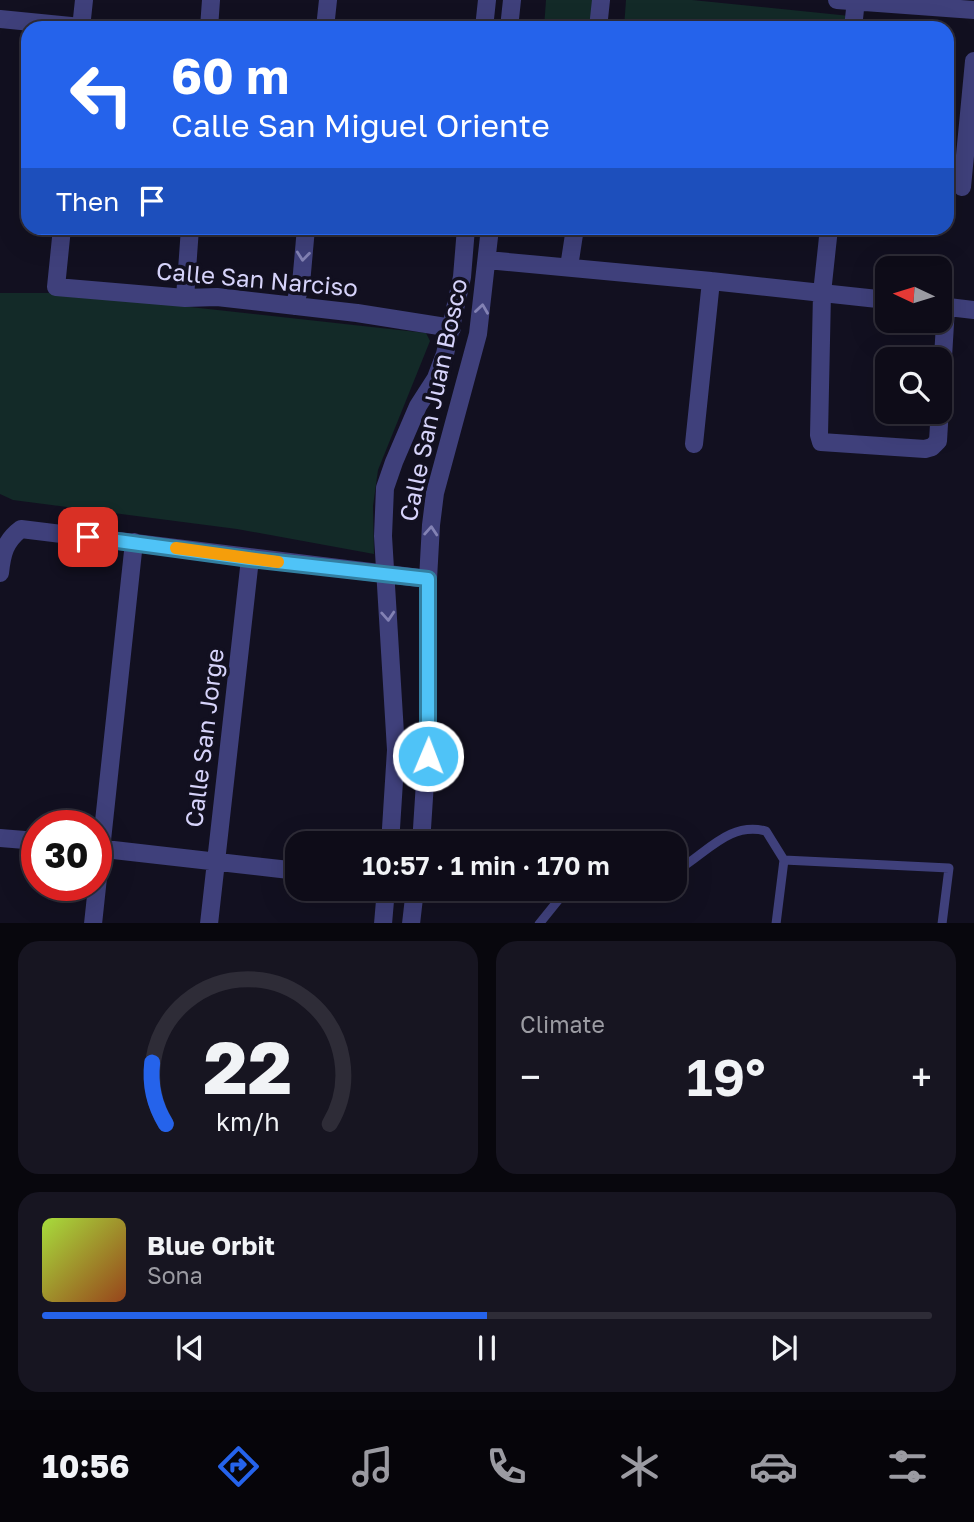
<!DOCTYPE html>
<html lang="en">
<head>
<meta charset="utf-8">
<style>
	:root { --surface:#0e0c18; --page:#171521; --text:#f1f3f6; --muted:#9b9ba2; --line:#2e2c37; --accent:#2563eb }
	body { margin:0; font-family:"Golos Text",sans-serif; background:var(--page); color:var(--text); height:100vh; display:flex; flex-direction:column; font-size:26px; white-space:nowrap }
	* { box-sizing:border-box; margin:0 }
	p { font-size:23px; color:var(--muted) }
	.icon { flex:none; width:38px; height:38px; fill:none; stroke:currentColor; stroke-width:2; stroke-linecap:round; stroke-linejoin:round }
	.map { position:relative; height:923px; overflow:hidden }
	.drawer { display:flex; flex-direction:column; gap:18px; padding:18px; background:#08070d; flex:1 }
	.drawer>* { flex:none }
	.hud { position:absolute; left:21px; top:21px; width:933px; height:214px; border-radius:21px; box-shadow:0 7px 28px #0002,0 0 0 2px var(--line); background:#2563eb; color:#fff; overflow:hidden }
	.needle { width:46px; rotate:274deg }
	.buttons { position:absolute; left:875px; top:256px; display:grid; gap:14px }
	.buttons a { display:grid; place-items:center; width:77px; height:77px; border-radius:14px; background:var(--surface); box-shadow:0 7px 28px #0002,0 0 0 2px var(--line); font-size:35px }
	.speed { position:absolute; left:21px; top:810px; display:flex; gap:14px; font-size:35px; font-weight:700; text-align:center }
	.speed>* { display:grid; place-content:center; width:91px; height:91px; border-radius:50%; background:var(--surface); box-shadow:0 7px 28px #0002,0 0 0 2px var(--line); line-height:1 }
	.speed .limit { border:10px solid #d22; background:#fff; color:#111 }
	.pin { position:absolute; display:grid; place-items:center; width:60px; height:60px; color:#fff; margin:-30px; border-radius:14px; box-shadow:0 4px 10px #0006 }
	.me { position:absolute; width:77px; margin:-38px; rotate:1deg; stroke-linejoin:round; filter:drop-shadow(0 0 5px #0008) }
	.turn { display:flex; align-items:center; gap:24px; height:147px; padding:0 35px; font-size:32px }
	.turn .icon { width:91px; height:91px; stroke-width:2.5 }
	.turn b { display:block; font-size:49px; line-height:60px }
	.then { display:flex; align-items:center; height:66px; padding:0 35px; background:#0003; gap:14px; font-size:26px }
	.big { font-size:52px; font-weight:600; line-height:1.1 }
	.drawer .widget { flex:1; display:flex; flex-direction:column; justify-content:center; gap:10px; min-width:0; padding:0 24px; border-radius:21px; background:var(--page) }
	.drawer .dial { align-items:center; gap:0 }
	.dial svg { height:182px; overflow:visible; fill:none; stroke:var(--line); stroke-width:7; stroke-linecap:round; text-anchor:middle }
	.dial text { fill:var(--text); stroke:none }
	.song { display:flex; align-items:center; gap:21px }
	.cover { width:84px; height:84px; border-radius:10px; background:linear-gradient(135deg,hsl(80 70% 55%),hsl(20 70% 35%)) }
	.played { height:7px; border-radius:4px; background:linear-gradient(90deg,var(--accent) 50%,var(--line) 50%) }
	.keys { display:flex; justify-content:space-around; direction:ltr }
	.heat { display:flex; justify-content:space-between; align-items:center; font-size:38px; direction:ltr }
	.drawer .tiles { flex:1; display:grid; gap:18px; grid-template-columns:1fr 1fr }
	.widget:last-child { grid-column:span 2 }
	.trip { position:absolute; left:285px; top:831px; width:402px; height:70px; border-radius:21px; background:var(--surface); box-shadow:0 7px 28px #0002,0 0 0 2px var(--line); font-weight:600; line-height:70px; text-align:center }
	.menu { display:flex; height:112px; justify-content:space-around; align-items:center; background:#06050a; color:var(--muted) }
	.menu .icon { width:49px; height:49px }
	.menu .active { color:var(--accent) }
	.menu b { font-size:32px; color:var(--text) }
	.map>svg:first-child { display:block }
	.green { fill:#132a28 }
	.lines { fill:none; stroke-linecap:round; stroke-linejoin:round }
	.lane { stroke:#3f407b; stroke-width:9 }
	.street { stroke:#3f407b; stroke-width:18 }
	.oneway { stroke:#8382b4 }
	.route-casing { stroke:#337fa1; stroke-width:18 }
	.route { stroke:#4fc3f7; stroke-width:12 }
	.slow { stroke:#f59e0b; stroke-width:12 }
	.labels { text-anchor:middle; stroke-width:7; stroke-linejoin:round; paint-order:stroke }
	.street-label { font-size:24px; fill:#d6d3fa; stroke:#121020 }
</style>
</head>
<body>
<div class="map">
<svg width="974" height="924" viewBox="0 0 974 924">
	<rect width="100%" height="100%" fill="#121020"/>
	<path class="green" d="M 546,0 L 596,0 L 594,28 L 544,28 Z
		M 626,0 L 692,0 L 850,16 L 848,28 L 624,28 Z
		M 0,293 L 63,293 L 426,333 L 430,341 L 378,470 L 373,506 L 374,554 L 237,529 L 13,500 L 0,494 Z"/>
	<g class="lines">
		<path class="lane" d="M 784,860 L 949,868 L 942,924
			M 676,871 C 706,854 729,821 766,831 L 784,860 L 776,924
			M 539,924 L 560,898 L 578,889"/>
		<path class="street" d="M 837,0 L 974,10
			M 0,19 L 81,27
			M 81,28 L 84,0
			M 209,28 L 211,0
			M 325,28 L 328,0
			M 484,28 L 487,0
			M 509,28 L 512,0
			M 598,28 L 601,0
			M 853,28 L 856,0
			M 962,187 L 974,61
			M 62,228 L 56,287 L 185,298 L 217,297 L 357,313 L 452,328
			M 829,228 L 822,293 L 819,435 L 821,442 L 925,449 L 932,447 L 938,441 L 946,307
			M 487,260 L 711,281 L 887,300
			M 569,267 L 575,228
			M 185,298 L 190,228
			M 294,306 L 301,284 L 306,228
			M 940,306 L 974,310
			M 694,444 L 711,281
			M 0,573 C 2,554 5,541 21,529 L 428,579
			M 0,838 L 37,841
			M 390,844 L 396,750 L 383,536 L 385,488 L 394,462 L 418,406 L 436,378 L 445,354 L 462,277 L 466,228
			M 421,844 L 428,736 L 428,579 L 431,525 L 435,493 L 478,334 L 490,228
			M 96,848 L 298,871
			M 93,924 L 134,542
			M 209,924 L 250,559
			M 383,924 L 386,889
			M 411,924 L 415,889"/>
	</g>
	<defs><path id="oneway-chevron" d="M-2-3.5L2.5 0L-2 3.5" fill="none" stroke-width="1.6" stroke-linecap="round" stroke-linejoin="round" transform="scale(1.75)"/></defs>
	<g class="oneway">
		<use href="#oneway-chevron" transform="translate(303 256) rotate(96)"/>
		<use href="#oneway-chevron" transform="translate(482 309) rotate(-82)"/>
		<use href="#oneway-chevron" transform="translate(431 531) rotate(-86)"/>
		<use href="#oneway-chevron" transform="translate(388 616) rotate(86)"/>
	</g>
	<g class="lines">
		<g class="route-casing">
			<path id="route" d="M 88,537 L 250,559 L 428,579 L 428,756"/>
		</g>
		<use href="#route" class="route"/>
		<path class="slow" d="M 176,548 L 278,562"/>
	</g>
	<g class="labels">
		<g class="street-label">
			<text transform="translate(257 280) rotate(5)" y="8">Calle San Narciso</text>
			<text transform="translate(434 400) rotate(-78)" y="8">Calle San Juan Bosco</text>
			<text transform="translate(205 738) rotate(-83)" y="8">Calle San Jorge</text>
		</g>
	</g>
</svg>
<div class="buttons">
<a><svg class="needle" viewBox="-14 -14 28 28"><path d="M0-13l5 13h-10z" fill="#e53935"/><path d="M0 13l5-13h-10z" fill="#9b9ba2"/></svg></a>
<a><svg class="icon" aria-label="search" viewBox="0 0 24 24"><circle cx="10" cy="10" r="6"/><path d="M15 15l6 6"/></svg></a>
</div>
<div class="speed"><div class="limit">30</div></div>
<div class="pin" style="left:88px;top:537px;background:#d93025"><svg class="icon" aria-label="arrive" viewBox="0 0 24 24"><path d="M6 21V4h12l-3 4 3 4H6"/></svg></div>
<svg class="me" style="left:428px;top:756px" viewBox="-20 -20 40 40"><circle r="17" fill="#4fc3f7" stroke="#fff" stroke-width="3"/><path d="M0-11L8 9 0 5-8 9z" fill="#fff"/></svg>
<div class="trip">10:57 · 1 min · 170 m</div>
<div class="hud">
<div class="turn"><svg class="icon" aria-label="left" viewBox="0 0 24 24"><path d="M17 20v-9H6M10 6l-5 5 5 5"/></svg><div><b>60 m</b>Calle San Miguel Oriente</div></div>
<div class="then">Then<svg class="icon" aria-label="arrive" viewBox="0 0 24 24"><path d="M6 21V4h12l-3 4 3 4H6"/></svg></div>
</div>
</div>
<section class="drawer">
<div class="tiles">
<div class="widget dial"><svg viewBox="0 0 100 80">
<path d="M14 69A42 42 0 1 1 86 69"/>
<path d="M14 69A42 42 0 0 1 8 42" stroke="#2563eb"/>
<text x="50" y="56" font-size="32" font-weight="700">22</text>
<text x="50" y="72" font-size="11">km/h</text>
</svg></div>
<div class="widget"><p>Climate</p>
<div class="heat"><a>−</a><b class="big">19°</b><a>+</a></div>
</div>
<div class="widget">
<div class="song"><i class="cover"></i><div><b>Blue Orbit</b><p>Sona</p></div></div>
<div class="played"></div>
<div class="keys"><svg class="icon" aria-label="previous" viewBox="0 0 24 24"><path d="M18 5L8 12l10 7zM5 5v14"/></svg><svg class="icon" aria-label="pause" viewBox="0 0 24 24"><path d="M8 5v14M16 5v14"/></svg><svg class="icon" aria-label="next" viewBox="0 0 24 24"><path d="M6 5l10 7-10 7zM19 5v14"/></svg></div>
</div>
</div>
</section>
<nav class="menu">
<b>10:56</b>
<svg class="icon active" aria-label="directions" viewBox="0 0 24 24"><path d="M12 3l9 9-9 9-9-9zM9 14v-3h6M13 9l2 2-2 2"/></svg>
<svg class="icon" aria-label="music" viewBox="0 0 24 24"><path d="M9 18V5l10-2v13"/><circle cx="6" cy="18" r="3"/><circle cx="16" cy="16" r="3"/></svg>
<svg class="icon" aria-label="phone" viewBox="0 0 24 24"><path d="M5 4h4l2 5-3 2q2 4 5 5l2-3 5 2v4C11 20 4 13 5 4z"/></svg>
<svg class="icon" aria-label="climate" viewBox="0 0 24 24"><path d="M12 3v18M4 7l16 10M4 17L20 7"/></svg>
<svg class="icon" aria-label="car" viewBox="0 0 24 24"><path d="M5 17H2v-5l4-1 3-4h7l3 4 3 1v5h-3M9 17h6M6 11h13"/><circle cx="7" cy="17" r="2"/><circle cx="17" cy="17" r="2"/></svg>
<svg class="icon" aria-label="filters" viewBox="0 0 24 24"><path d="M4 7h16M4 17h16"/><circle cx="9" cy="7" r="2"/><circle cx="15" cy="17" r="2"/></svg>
</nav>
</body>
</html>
